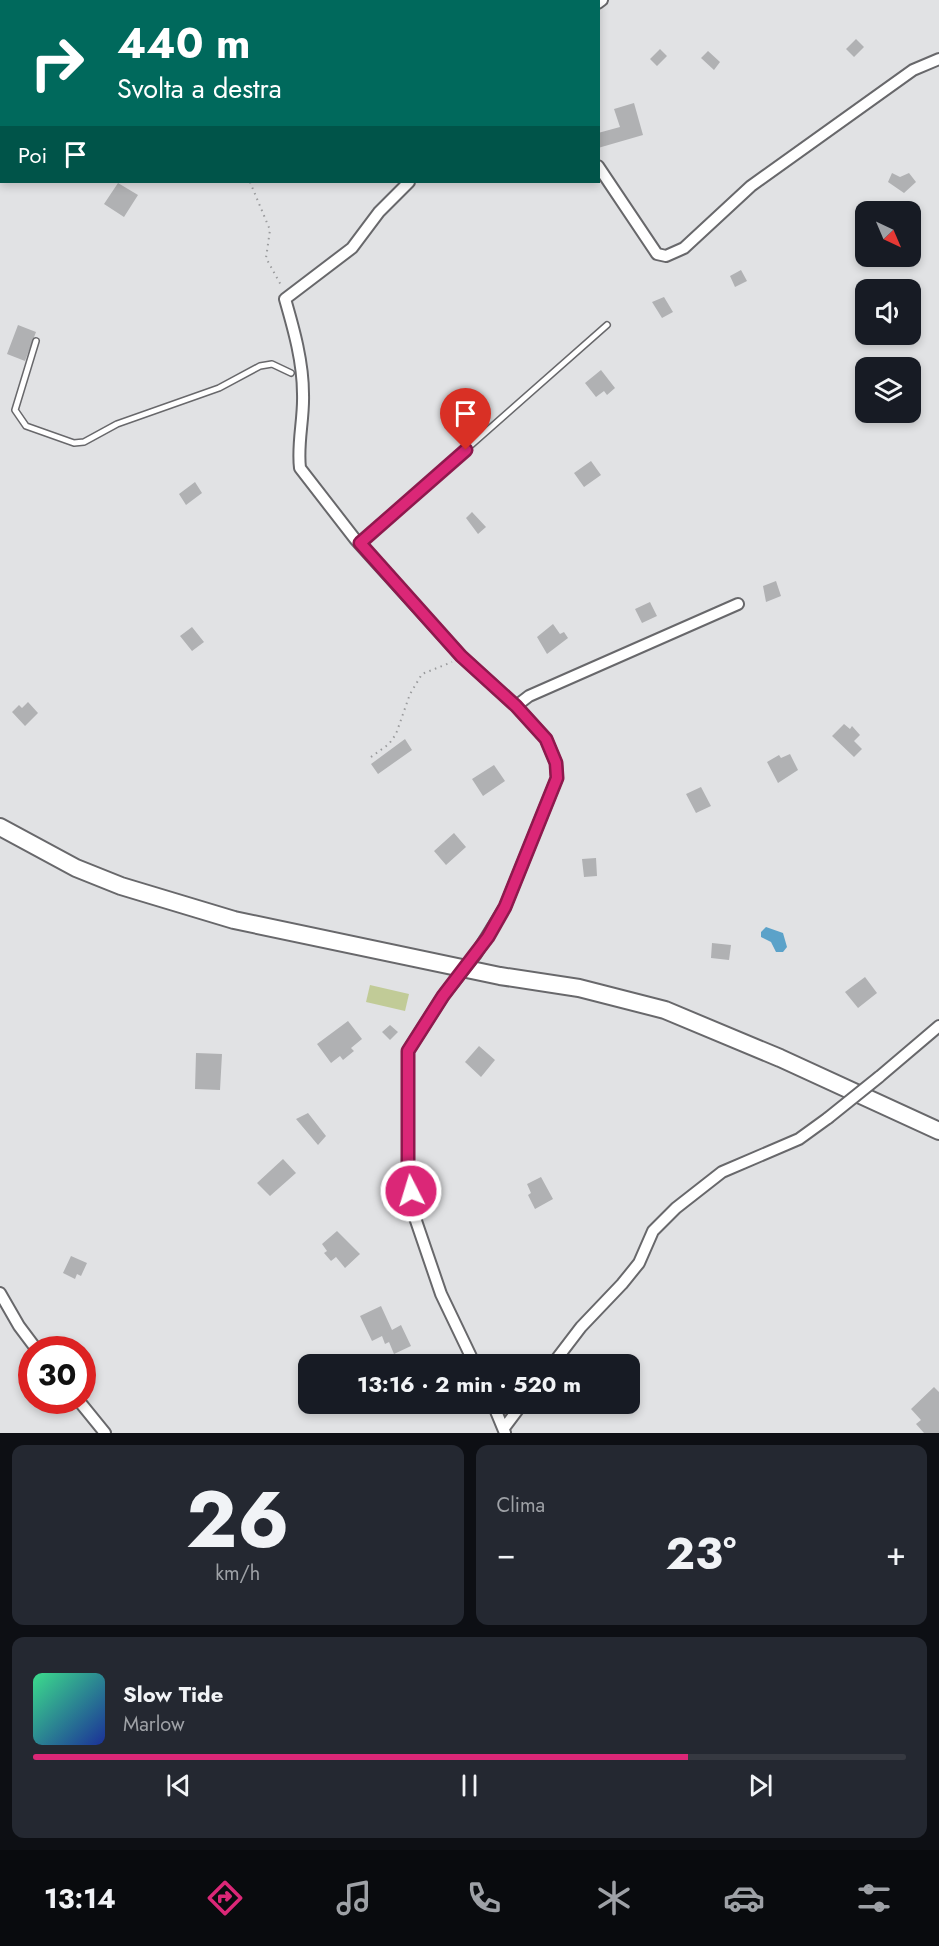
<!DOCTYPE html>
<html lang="it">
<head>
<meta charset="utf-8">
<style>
	:root { --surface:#171b24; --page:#242831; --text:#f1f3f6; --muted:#9ea1a6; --line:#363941; --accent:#db2777 }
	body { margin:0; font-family:Jost,sans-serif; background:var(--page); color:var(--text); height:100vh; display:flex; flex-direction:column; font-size:22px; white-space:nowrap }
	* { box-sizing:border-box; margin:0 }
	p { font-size:20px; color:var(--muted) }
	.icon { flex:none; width:33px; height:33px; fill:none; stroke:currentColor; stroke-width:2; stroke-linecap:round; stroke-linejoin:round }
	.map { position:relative; height:1433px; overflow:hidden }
	.drawer { display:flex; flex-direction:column; gap:12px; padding:12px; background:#0d0f14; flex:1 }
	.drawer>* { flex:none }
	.top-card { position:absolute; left:0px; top:0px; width:600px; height:183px; box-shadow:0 3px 9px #0003; background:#00695c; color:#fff; overflow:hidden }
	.needle { width:39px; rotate:136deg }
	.controls { position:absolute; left:855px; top:201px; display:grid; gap:12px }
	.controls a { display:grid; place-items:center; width:66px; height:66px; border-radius:12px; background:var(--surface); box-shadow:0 3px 9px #0003; font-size:30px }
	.speed { position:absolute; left:18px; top:1336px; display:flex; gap:12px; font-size:30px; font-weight:700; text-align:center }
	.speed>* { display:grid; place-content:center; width:78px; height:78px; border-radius:50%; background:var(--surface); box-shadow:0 3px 9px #0003; line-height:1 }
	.speed .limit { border:9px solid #d22; background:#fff; color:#111 }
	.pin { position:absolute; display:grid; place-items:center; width:51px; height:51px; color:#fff; margin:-62px -26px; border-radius:50% 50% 50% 0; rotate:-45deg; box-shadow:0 0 6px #0007 }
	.pin .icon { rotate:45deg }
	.me { position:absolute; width:66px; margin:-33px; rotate:355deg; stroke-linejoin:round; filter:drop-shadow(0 0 4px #0008) }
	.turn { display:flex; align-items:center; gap:21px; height:126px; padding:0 18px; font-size:27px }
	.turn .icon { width:78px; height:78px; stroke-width:2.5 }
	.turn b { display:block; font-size:42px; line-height:51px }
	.then { display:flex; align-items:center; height:57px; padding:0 18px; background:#0003; gap:12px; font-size:22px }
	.big { font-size:45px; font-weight:700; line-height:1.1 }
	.drawer .card { flex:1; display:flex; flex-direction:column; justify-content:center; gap:9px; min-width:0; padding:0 21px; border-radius:12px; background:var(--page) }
	.drawer .dial { align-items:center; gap:0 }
	.dial b { font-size:78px; line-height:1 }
	.song { display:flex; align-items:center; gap:18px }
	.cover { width:72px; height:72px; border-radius:9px; background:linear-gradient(135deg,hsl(150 70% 55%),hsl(230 70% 35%)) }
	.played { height:6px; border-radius:3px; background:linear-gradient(90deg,var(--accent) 75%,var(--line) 75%) }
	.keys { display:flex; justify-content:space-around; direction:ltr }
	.heat { display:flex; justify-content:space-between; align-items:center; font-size:33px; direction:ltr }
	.drawer .tiles { flex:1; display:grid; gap:12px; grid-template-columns:1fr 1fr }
	.card:last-child { grid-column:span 2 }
	.trip { position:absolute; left:298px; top:1354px; width:342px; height:60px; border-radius:12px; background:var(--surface); box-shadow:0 3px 9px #0003; font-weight:700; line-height:60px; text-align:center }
	.tab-bar { display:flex; height:96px; justify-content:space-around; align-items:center; background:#090b0e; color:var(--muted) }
	.tab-bar .icon { width:42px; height:42px }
	.tab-bar .selected { color:var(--accent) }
	.tab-bar b { font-size:27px; color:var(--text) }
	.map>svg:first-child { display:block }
	.green { fill:#c1cb97 }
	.water { fill:#5ba2c9 }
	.building { fill:#b0b1b3 }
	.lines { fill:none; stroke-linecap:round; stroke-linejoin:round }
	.lane-casing { stroke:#68686b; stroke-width:8 }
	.street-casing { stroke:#68686b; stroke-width:14 }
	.secondary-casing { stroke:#68686b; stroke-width:20 }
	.path { stroke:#9a9b9d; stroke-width:2; stroke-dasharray:1.5 4.5; stroke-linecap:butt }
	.lane { stroke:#fff; stroke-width:5 }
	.street { stroke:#fff; stroke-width:10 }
	.secondary { stroke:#fff; stroke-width:16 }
	.street-bridge-casing { stroke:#68686b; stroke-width:14; stroke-linecap:butt }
	.street-bridge { stroke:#fff; stroke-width:10 }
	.route-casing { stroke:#8e194d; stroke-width:15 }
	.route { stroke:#db2777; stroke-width:10 }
</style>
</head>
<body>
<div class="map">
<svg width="939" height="1433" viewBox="0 0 939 1433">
	<rect width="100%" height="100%" fill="#e1e2e4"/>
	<path class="green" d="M 370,985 L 409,994 L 405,1011 L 366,1002 Z"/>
	<path class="water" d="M 766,927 L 783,933 L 787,947 L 783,952 L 776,952 L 771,942 L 761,937 L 761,932 Z"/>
	<path class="building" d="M 856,39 L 864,47 L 854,57 L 846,49 Z
		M 660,49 L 667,56 L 657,66 L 650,59 Z
		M 708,51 L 720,62 L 714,70 L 701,58 Z
		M 634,103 L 643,135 L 598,148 L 598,133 L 620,127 L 614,109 Z
		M 892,173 L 900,177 L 909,173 L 916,182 L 904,193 L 888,182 Z
		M 118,183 L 138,195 L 124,217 L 104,204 Z
		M 741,270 L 747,281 L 735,287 L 730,276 Z
		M 664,297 L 673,312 L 662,318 L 652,302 Z
		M 18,325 L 36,332 L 25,361 L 7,354 Z
		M 601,370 L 615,388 L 607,395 L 604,391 L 596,397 L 585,383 Z
		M 591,461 L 601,475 L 584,487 L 574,473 Z
		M 195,482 L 202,493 L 186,505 L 179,494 Z
		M 472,512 L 486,527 L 478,534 L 466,518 Z
		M 776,581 L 781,596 L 766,602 L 763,586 Z
		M 650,602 L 657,616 L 642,623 L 635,609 Z
		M 553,624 L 560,634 L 564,632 L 568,638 L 547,654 L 537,637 Z
		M 192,627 L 204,642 L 192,651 L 180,636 Z
		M 28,702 L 38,713 L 25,726 L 12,712 L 19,705 L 22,708 Z
		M 844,724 L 850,729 L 852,726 L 860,735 L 854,741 L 862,749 L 854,757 L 832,736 Z
		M 405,739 L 412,750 L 378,774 L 371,764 Z
		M 790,754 L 798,770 L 778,783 L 767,762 L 779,755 L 781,758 Z
		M 494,765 L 505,781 L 483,796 L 472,779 Z
		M 701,787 L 711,806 L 696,813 L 686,794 Z
		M 454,833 L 466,847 L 446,865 L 434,851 Z
		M 596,858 L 597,876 L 584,877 L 582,859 Z
		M 712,943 L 731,945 L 729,960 L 711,958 Z
		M 865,977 L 877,993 L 858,1008 L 845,992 Z
		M 348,1021 L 362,1039 L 351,1048 L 354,1051 L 343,1060 L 340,1056 L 331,1063 L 317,1044 Z
		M 390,1025 L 398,1032 L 390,1040 L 382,1032 Z
		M 479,1046 L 495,1060 L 481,1077 L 465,1062 Z
		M 196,1053 L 222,1054 L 220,1090 L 195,1089 Z
		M 308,1113 L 326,1136 L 318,1145 L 296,1119 Z
		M 283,1159 L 296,1173 L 270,1196 L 257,1183 Z
		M 541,1177 L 553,1199 L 535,1209 L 528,1195 L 531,1193 L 527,1184 Z
		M 337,1231 L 360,1254 L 345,1268 L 336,1257 L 331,1261 L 324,1253 L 327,1251 L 322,1244 Z
		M 71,1256 L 87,1263 L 81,1276 L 77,1274 L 75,1279 L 63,1273 Z
		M 381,1306 L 392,1330 L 401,1325 L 411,1346 L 394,1354 L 389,1342 L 385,1344 L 382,1336 L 372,1341 L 360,1316 Z
		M 934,1387 L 939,1392 L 939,1433 L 924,1433 L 916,1424 L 921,1420 L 911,1409 Z"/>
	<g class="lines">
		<g class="lane-casing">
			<path id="lane" d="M 36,341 L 15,410 L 26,426 L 74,443 L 84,442 L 117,424 L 219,388 L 260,366 L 272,364 L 291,373
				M 360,543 L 607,325"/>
		</g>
		<g class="street-casing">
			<path id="street" d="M 598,3 L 602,0
				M 598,166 L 657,254 L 666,256 L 684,248 L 751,186 L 913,70 L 939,59
				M 409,182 L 379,212 L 352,248 L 285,299 C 294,330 303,362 303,394 C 304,419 297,443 300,468 L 355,539 L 461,656 L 516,706 L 546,739 L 556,763 L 557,778 L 505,907 L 476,954
				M 516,706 L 529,696 L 738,604
				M 443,996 L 408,1051 L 408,1169 L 413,1212 L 441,1294 L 475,1365
				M 879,1077 L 939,1026
				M 0,1293 L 19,1326 L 37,1350
				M 552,1365 L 581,1327 L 622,1284 L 639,1263 L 653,1231 L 676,1208 L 722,1172 L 799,1139 L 828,1118
				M 79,1401 L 105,1433
				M 493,1404 L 505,1433
				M 504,1428 L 522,1404"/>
		</g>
		<g class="secondary-casing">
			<path id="secondary" d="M 0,827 L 76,868 L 121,886 L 234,920 L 500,976 L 579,988 L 665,1010 L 780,1058 L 939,1131"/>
		</g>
		<path class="path" d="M 250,182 L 270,230 L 266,258 L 282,287
			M 371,757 L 389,744 L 396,734 L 410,694 L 422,674 L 452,662"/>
		<use href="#lane" class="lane"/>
		<use href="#street" class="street"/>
		<use href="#secondary" class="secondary"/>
		<g class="street-bridge-casing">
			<path id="street-bridge" d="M 443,996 L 476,954
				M 828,1118 L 879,1077"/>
		</g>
		<use href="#street-bridge" class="street-bridge"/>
	</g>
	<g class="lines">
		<g class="route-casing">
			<path id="route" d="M 411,1191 L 408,1169 L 408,1051 L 443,996 L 488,937 L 505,907 L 557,778 L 556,763 L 546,739 L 516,706 L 461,656 L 360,543 L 466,450"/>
		</g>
		<use href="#route" class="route"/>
	</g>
</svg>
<div class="controls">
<a><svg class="needle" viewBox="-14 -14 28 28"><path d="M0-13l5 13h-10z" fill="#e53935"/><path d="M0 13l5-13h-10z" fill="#9ea1a6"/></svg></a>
<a><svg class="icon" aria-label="sound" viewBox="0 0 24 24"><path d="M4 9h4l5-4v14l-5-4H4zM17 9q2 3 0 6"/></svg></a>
<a><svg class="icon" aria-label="layers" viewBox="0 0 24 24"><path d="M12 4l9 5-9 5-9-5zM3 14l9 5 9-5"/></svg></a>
</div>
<div class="speed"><div class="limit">30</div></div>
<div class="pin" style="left:466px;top:450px;background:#d93025"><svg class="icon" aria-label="arrive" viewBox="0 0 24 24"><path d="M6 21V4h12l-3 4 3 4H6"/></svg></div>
<svg class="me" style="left:411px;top:1191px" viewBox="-20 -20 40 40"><circle r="17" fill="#db2777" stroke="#fff" stroke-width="3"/><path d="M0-11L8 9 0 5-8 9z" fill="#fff"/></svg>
<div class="trip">13:16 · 2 min · 520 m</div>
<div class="top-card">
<div class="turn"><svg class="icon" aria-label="right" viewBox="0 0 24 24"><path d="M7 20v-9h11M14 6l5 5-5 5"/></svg><div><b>440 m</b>Svolta a destra</div></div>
<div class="then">Poi<svg class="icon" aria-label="arrive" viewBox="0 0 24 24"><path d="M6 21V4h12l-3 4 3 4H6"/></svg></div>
</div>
</div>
<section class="drawer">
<div class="tiles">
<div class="card dial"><b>26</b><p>km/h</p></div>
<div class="card"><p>Clima</p>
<div class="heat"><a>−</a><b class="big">23°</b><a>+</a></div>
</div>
<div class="card">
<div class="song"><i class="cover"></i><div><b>Slow Tide</b><p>Marlow</p></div></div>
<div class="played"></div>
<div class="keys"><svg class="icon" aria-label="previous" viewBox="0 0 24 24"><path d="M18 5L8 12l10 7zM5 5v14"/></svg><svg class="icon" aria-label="pause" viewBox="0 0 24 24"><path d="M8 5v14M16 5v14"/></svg><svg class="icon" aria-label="next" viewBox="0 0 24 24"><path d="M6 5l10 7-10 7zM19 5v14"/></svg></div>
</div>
</div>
</section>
<nav class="tab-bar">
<b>13:14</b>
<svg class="icon selected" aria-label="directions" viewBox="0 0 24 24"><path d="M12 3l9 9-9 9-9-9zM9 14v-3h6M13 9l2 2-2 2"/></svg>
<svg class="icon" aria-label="music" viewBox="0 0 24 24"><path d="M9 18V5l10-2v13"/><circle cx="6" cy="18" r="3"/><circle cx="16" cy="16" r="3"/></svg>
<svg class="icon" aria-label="phone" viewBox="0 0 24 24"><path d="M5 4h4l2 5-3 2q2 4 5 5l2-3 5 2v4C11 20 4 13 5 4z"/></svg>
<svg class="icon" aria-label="climate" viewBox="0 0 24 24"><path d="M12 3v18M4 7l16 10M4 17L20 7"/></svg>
<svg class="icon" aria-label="car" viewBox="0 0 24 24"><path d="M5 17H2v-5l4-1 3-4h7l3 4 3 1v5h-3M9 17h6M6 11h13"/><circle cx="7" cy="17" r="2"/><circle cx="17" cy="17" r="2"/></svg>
<svg class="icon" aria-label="filters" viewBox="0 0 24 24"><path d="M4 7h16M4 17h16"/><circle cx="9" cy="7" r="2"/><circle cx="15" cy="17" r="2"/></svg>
</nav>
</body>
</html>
